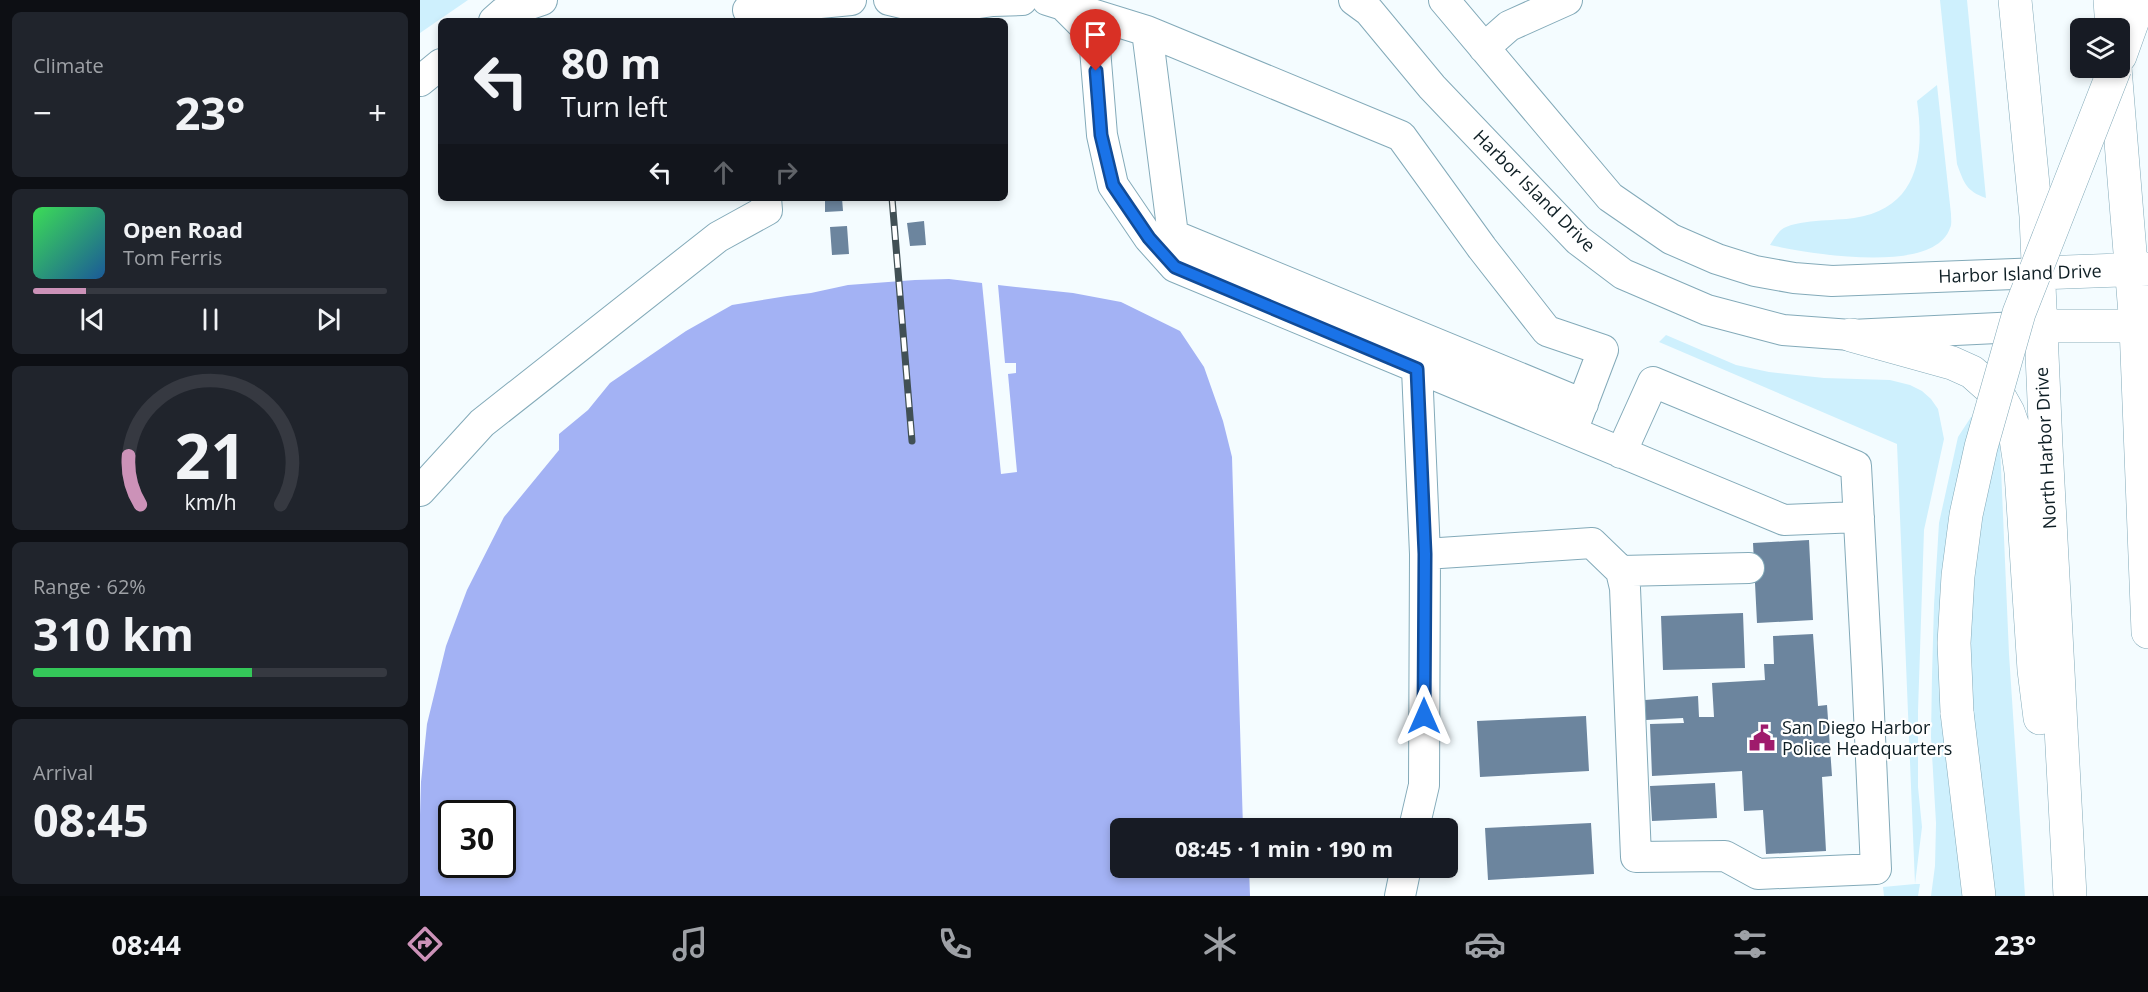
<!DOCTYPE html>
<html lang="en">
<head>
<meta charset="utf-8">
<style>
	:root { --surface:#171b24; --page:#20242c; --text:#f1f3f6; --muted:#9ea1a6; --line:#363941; --accent:#cc92b8 }
	body { margin:0; font-family:"Open Sans",sans-serif; background:var(--page); color:var(--text); height:100vh; display:flex; flex-direction:column; font-size:22px; white-space:nowrap }
	* { box-sizing:border-box; margin:0 }
	p { font-size:20px; color:var(--muted) }
	.icon { flex:none; width:33px; height:33px; fill:none; stroke:currentColor; stroke-width:2; stroke-linecap:round; stroke-linejoin:round }
	.map { position:relative; flex:1; overflow:hidden }
	.details { display:flex; flex-direction:column; gap:12px; padding:12px; background:#0d0f14; width:420px }
	.details>* { flex:none }
	.hud { position:absolute; left:18px; top:18px; width:570px; height:183px; border-radius:9px; box-shadow:0 3px 9px #0003; background:#171b24; color:var(--text); overflow:hidden }
	.tools { position:absolute; left:1650px; top:18px; display:grid; gap:12px }
	.tools a { display:grid; place-items:center; width:60px; height:60px; border-radius:9px; background:var(--surface); box-shadow:0 3px 9px #0003; font-size:30px }
	.speed { position:absolute; left:18px; top:800px; display:flex; gap:12px; font-size:30px; font-weight:700; text-align:center }
	.speed>* { display:grid; place-content:center; width:78px; height:78px; border-radius:50%; background:var(--surface); box-shadow:0 3px 9px #0003; line-height:1 }
	.speed .limit { border:3px solid #111; border-radius:9px; background:#fff; color:#111 }
	.pin { position:absolute; display:grid; place-items:center; width:51px; height:51px; color:#fff; margin:-62px -26px; border-radius:50% 50% 50% 0; rotate:-45deg; box-shadow:0 0 6px #0007 }
	.pin .icon { rotate:45deg }
	.me { position:absolute; width:66px; margin:-33px; rotate:0deg; stroke-linejoin:round; filter:drop-shadow(0 0 4px #0008) }
	.turn { display:flex; align-items:center; gap:21px; height:126px; padding:0 24px; font-size:27px }
	.turn .icon { width:78px; height:78px; stroke-width:2.5 }
	.turn b { display:block; font-size:42px; line-height:51px }
	.lanes { display:flex; align-items:center; height:57px; padding:0 24px; background:#0003; justify-content:center; gap:30px; direction:ltr }
	.lanes .off { opacity:.35 }
	.big { font-size:45px; font-weight:700; line-height:1.1 }
	.details .card { flex:1; display:flex; flex-direction:column; justify-content:center; gap:9px; min-width:0; padding:0 21px; border-radius:9px; background:var(--page) }
	.details .dial { align-items:center; gap:0 }
	.dial svg { height:156px; overflow:visible; fill:none; stroke:var(--line); stroke-width:7; stroke-linecap:round; text-anchor:middle }
	.dial text { fill:var(--text); stroke:none }
	.song { display:flex; align-items:center; gap:18px }
	.cover { width:72px; height:72px; border-radius:9px; background:linear-gradient(135deg,hsl(130 70% 55%),hsl(210 70% 35%)) }
	.played { height:6px; border-radius:3px; background:linear-gradient(90deg,var(--accent) 15%,var(--line) 15%) }
	.keys { display:flex; justify-content:space-around; direction:ltr }
	.heat { display:flex; justify-content:space-between; align-items:center; font-size:33px; direction:ltr }
	.charge { height:9px; border-radius:4px; background:linear-gradient(90deg,#34c759 62%,var(--line) 0) }
	.trip { position:absolute; left:690px; top:818px; width:348px; height:60px; border-radius:9px; background:var(--surface); box-shadow:0 3px 9px #0003; font-weight:700; line-height:60px; text-align:center }
	.tab-bar { display:flex; height:96px; justify-content:space-around; align-items:center; background:#090b0e; color:var(--muted) }
	.tab-bar .icon { width:42px; height:42px }
	.tab-bar .selected { color:var(--accent) }
	.tab-bar b { font-size:27px; color:var(--text) }
	main { display:flex; flex:1; min-height:0 }
	.map>svg:first-child { display:block }
	.green { fill:#cef0fd }
	.water { fill:#a3b2f4; fill-rule:evenodd }
	.pier { fill:#f4fcff }
	.building { fill:#6c859e }
	.lines { fill:none; stroke-linecap:round; stroke-linejoin:round }
	.minor-casing { stroke:#83aab9; stroke-width:32 }
	.major-casing { stroke:#83aab9; stroke-width:34 }
	.minor { stroke:#fff; stroke-width:30 }
	.major { stroke:#fff; stroke-width:33 }
	.rail-casing { stroke:#415055; stroke-width:7 }
	.rail { stroke:#fff; stroke-width:4.5; stroke-dasharray:14; stroke-linecap:butt }
	.major-bridge-casing { stroke:#83aab9; stroke-width:34; stroke-linecap:butt }
	.major-bridge { stroke:#fff; stroke-width:33 }
	.route-casing { stroke:#114b97; stroke-width:15 }
	.route { stroke:#1a73e8; stroke-width:10 }
	.labels { text-anchor:middle; stroke-width:4.5; stroke-linejoin:round; paint-order:stroke }
	.street-label { font-size:18px; fill:#0e1e24; stroke:#fff }
	.poi-label { font-size:18px; fill:#0e1e24; stroke:#fff; text-anchor:start }
</style>
</head>
<body>
<main>
<section class="details">
<div class="card"><p>Climate</p>
<div class="heat"><a>−</a><b class="big">23°</b><a>+</a></div>
</div>
<div class="card">
<div class="song"><i class="cover"></i><div><b>Open Road</b><p>Tom Ferris</p></div></div>
<div class="played"></div>
<div class="keys"><svg class="icon" aria-label="previous" viewBox="0 0 24 24"><path d="M18 5L8 12l10 7zM5 5v14"/></svg><svg class="icon" aria-label="pause" viewBox="0 0 24 24"><path d="M8 5v14M16 5v14"/></svg><svg class="icon" aria-label="next" viewBox="0 0 24 24"><path d="M6 5l10 7-10 7zM19 5v14"/></svg></div>
</div>
<div class="card dial"><svg viewBox="0 0 100 80">
<path d="M14 69A42 42 0 1 1 86 69"/>
<path d="M14 69A42 42 0 0 1 8 44" stroke="#cc92b8"/>
<text x="50" y="56" font-size="32" font-weight="700">21</text>
<text x="50" y="72" font-size="11">km/h</text>
</svg></div>
<div class="card"><p>Range · 62%</p><b class="big">310 km</b><div class="charge"></div></div>
<div class="card"><p>Arrival</p><b class="big">08:45</b></div>
</section>
<div class="map">
<svg width="1728" height="896" viewBox="0 0 1728 896">
	<rect width="100%" height="100%" fill="#f4fcff"/>
	<path class="green" d="M 0,0 L 48,0 L 0,33 Z
		M 1520,0 L 1547,0 L 1566,198 C 1546,191 1544,183 1537,164 Z
		M 1517,85 L 1531,214 C 1531,218 1532,225 1530,228 C 1514,276 1386,253 1350,245 C 1353,240 1357,234 1361,230 C 1375,219 1416,221 1434,218 C 1498,208 1505,156 1497,101 Z
		M 1246,335 L 1316,365 L 1349,372 L 1404,378 L 1470,380 L 1490,385 L 1502,391 L 1511,399 L 1518,409 L 1524,439 L 1504,530 L 1498,711 L 1498,787 L 1502,827 L 1495,884 L 1500,884 L 1498,896 L 1464,896 L 1463,887 L 1495,884 L 1477,444 L 1239,342 Z
		M 1563,412 L 1575,425 L 1580,445 L 1589,654 L 1605,896 L 1511,896 L 1515,866 L 1516,823 L 1511,737 L 1512,675 L 1514,605 L 1519,523 L 1538,437 L 1551,417 Z"/>
	<path class="water" d="M 500,271 L 625,275 L 769,324 L 816,406 L 828,828 L 700,828 L 700,867 L 829,867 L 830,896 L 0,896 L 0,661 L 31,562 L 188,369 L 317,292 ZM 32,813 L 82,813 L 82,864 L 32,864 Z"/>
	<path class="pier" d="M 500,268 L 625,272 L 699,286 L 771,321 L 800,364 L 819,406 L 825,562 L 831,828 L 823,828 L 812,457 L 803,421 L 784,367 L 760,331 L 701,302 L 653,293 L 578,285 L 585,363 L 596,363 L 596,373 L 588,374 L 597,472 L 581,474 L 562,283 L 529,279 L 495,280 L 428,285 L 391,293 L 367,296 L 312,305 L 266,331 L 190,383 L 168,410 L 139,434 L 139,450 L 84,517 L 47,590 L 26,646 L 7,724 L 1,782 L 0,815 L 0,651 L 28,561 L 61,507 L 111,445 L 186,367 L 316,289 Z"/>
	<path class="building" d="M 405,198 L 422,198 L 423,211 L 405,212 Z
		M 504,221 L 506,245 L 490,246 L 487,223 Z
		M 427,226 L 429,254 L 412,255 L 410,227 Z
		M 1389,540 L 1393,620 L 1337,623 L 1333,543 Z
		M 1323,613 L 1325,668 L 1243,670 L 1241,616 Z
		M 1393,634 L 1398,706 L 1407,705 L 1412,776 L 1402,777 L 1406,851 L 1346,854 L 1343,810 L 1324,811 L 1322,771 L 1232,776 L 1230,724 L 1264,723 L 1263,718 L 1226,720 L 1225,700 L 1278,696 L 1279,717 L 1294,717 L 1292,683 L 1345,680 L 1344,664 L 1354,664 L 1353,636 Z
		M 1166,716 L 1169,771 L 1060,777 L 1057,721 Z
		M 1295,783 L 1297,818 L 1232,821 L 1230,786 Z
		M 1171,823 L 1174,874 L 1068,880 L 1065,828 Z"/>
	<g class="lines">
		<g class="minor-casing">
			<path id="minor" d="M 469,0 L 511,10 L 573,1 L 602,0
				M 627,0 L 643,5 L 665,27 L 675,49 L 682,135 L 693,185 L 729,238 L 755,267 L 1364,520 L 1439,517
				M 934,0 L 949,11 L 1012,87 L 1158,240 L 1203,274 L 1287,310 L 1363,330 L 1431,335 L 1617,326
				M 1024,0 L 1190,197 L 1251,239 L 1297,259 L 1335,271 L 1374,278 L 1412,281 L 1619,273
				M 646,6 L 727,31 L 753,235 L 1163,404
				M 328,10 L 431,0
				M 74,21 L 83,13 L 122,0
				M 727,31 L 981,136 L 1062,248 L 1127,331 L 1183,350 L 1156,421
				M 1064,48 L 1089,26 L 1147,0
				M 0,81 L 21,64
				M 0,491 L 62,423 L 298,237 L 347,210 L 346,198
				M 1005,554 L 1172,543 L 1201,571 L 1329,568
				M 1201,571 L 1205,588 L 1216,857 L 1305,856 L 1338,874 L 1456,869 L 1447,670 L 1436,466 L 1233,382 L 1201,453
				M 994,828 L 1004,785 L 1005,554 L 997,369
				M 980,896 L 986,867"/>
		</g>
		<g class="major-casing">
			<path id="major" d="M 1595,0 L 1616,216 L 1626,446 L 1650,896
				M 1690,0 L 1692,28
				M 1700,56 L 1720,0
				M 1695,68 L 1716,326 L 1728,632
				M 1619,273 L 1728,269
				M 1621,326 L 1728,326
				M 1431,335 L 1532,363 L 1552,372 L 1579,396 L 1588,412 L 1595,432 L 1601,472 L 1614,670 L 1620,718
				M 1537,712 L 1559,896"/>
		</g>
		<use href="#minor" class="minor"/>
		<use href="#major" class="major"/>
		<g class="rail-casing">
			<path id="rail" d="M 472,198 L 492,441"/>
		</g>
		<use href="#rail" class="rail"/>
		<g class="major-bridge-casing">
			<path id="major-bridge" d="M 1537,712 L 1534,643 L 1538,576 L 1546,515 L 1561,447 L 1599,313 L 1695,68"/>
		</g>
		<use href="#major-bridge" class="major-bridge"/>
	</g>
	<g class="lines">
		<g class="route-casing">
			<path id="route" d="M 676,71 L 681,135 L 693,185 L 729,238 L 755,267 L 997,369 L 1005,554 L 1004,716"/>
		</g>
		<use href="#route" class="route"/>
	</g>
	<defs>
		<g id="civic-bare" transform="scale(2.07)"><path d="M-.6-6.5H3V-4.5H.6V-3L4-1V1h2V6H-6V1h2V-1L-.6-3ZM-1.2 2.5V6h2.4V2.5Z" fill="#9f1b6c" stroke="#fff" stroke-width="2.5" paint-order="stroke"/></g>
	</defs>
	<g fill-rule="evenodd">
		<use href="#civic-bare" x="1342" y="738"/>
	</g>
	<g class="labels">
		<g class="street-label">
			<text transform="translate(1114 191) rotate(45)" y="6">Harbor Island Drive</text>
			<text transform="translate(1600 274) rotate(-2)" y="6">Harbor Island Drive</text>
			<text transform="translate(1626 448) rotate(-93)" y="6">North Harbor Drive</text>
		</g>
		<g class="poi-label">
			<text x="1362" y="734">San Diego Harbor<tspan x="1362" dy="21">Police Headquarters</tspan></text>
		</g>
	</g>
</svg>
<div class="tools">
<a><svg class="icon" aria-label="layers" viewBox="0 0 24 24"><path d="M12 4l9 5-9 5-9-5zM3 14l9 5 9-5"/></svg></a>
</div>
<div class="speed"><div class="limit">30</div></div>
<div class="pin" style="left:676px;top:71px;background:#d93025"><svg class="icon" aria-label="arrive" viewBox="0 0 24 24"><path d="M6 21V4h12l-3 4 3 4H6"/></svg></div>
<svg class="me" style="left:1004px;top:716px" viewBox="-20 -20 40 40"><path d="M0-17L14 15 0 8-14 15z" fill="#1a73e8" stroke="#fff" stroke-width="4"/></svg>
<div class="trip">08:45 · 1 min · 190 m</div>
<div class="hud">
<div class="turn"><svg class="icon" aria-label="left" viewBox="0 0 24 24"><path d="M17 20v-9H6M10 6l-5 5 5 5"/></svg><div><b>80 m</b>Turn left</div></div>
<div class="lanes"><svg class="icon" aria-label="left" viewBox="0 0 24 24"><path d="M17 20v-9H6M10 6l-5 5 5 5"/></svg><svg class="icon off" aria-label="ahead" viewBox="0 0 24 24"><path d="M12 20V5M6 11l6-6 6 6"/></svg><svg class="icon off" aria-label="right" viewBox="0 0 24 24"><path d="M7 20v-9h11M14 6l5 5-5 5"/></svg></div>
</div>
</div>
</main>
<nav class="tab-bar">
<b>08:44</b>
<svg class="icon selected" aria-label="directions" viewBox="0 0 24 24"><path d="M12 3l9 9-9 9-9-9zM9 14v-3h6M13 9l2 2-2 2"/></svg>
<svg class="icon" aria-label="music" viewBox="0 0 24 24"><path d="M9 18V5l10-2v13"/><circle cx="6" cy="18" r="3"/><circle cx="16" cy="16" r="3"/></svg>
<svg class="icon" aria-label="phone" viewBox="0 0 24 24"><path d="M5 4h4l2 5-3 2q2 4 5 5l2-3 5 2v4C11 20 4 13 5 4z"/></svg>
<svg class="icon" aria-label="climate" viewBox="0 0 24 24"><path d="M12 3v18M4 7l16 10M4 17L20 7"/></svg>
<svg class="icon" aria-label="car" viewBox="0 0 24 24"><path d="M5 17H2v-5l4-1 3-4h7l3 4 3 1v5h-3M9 17h6M6 11h13"/><circle cx="7" cy="17" r="2"/><circle cx="17" cy="17" r="2"/></svg>
<svg class="icon" aria-label="filters" viewBox="0 0 24 24"><path d="M4 7h16M4 17h16"/><circle cx="9" cy="7" r="2"/><circle cx="15" cy="17" r="2"/></svg>
<b>23°</b>
</nav>
</body>
</html>
